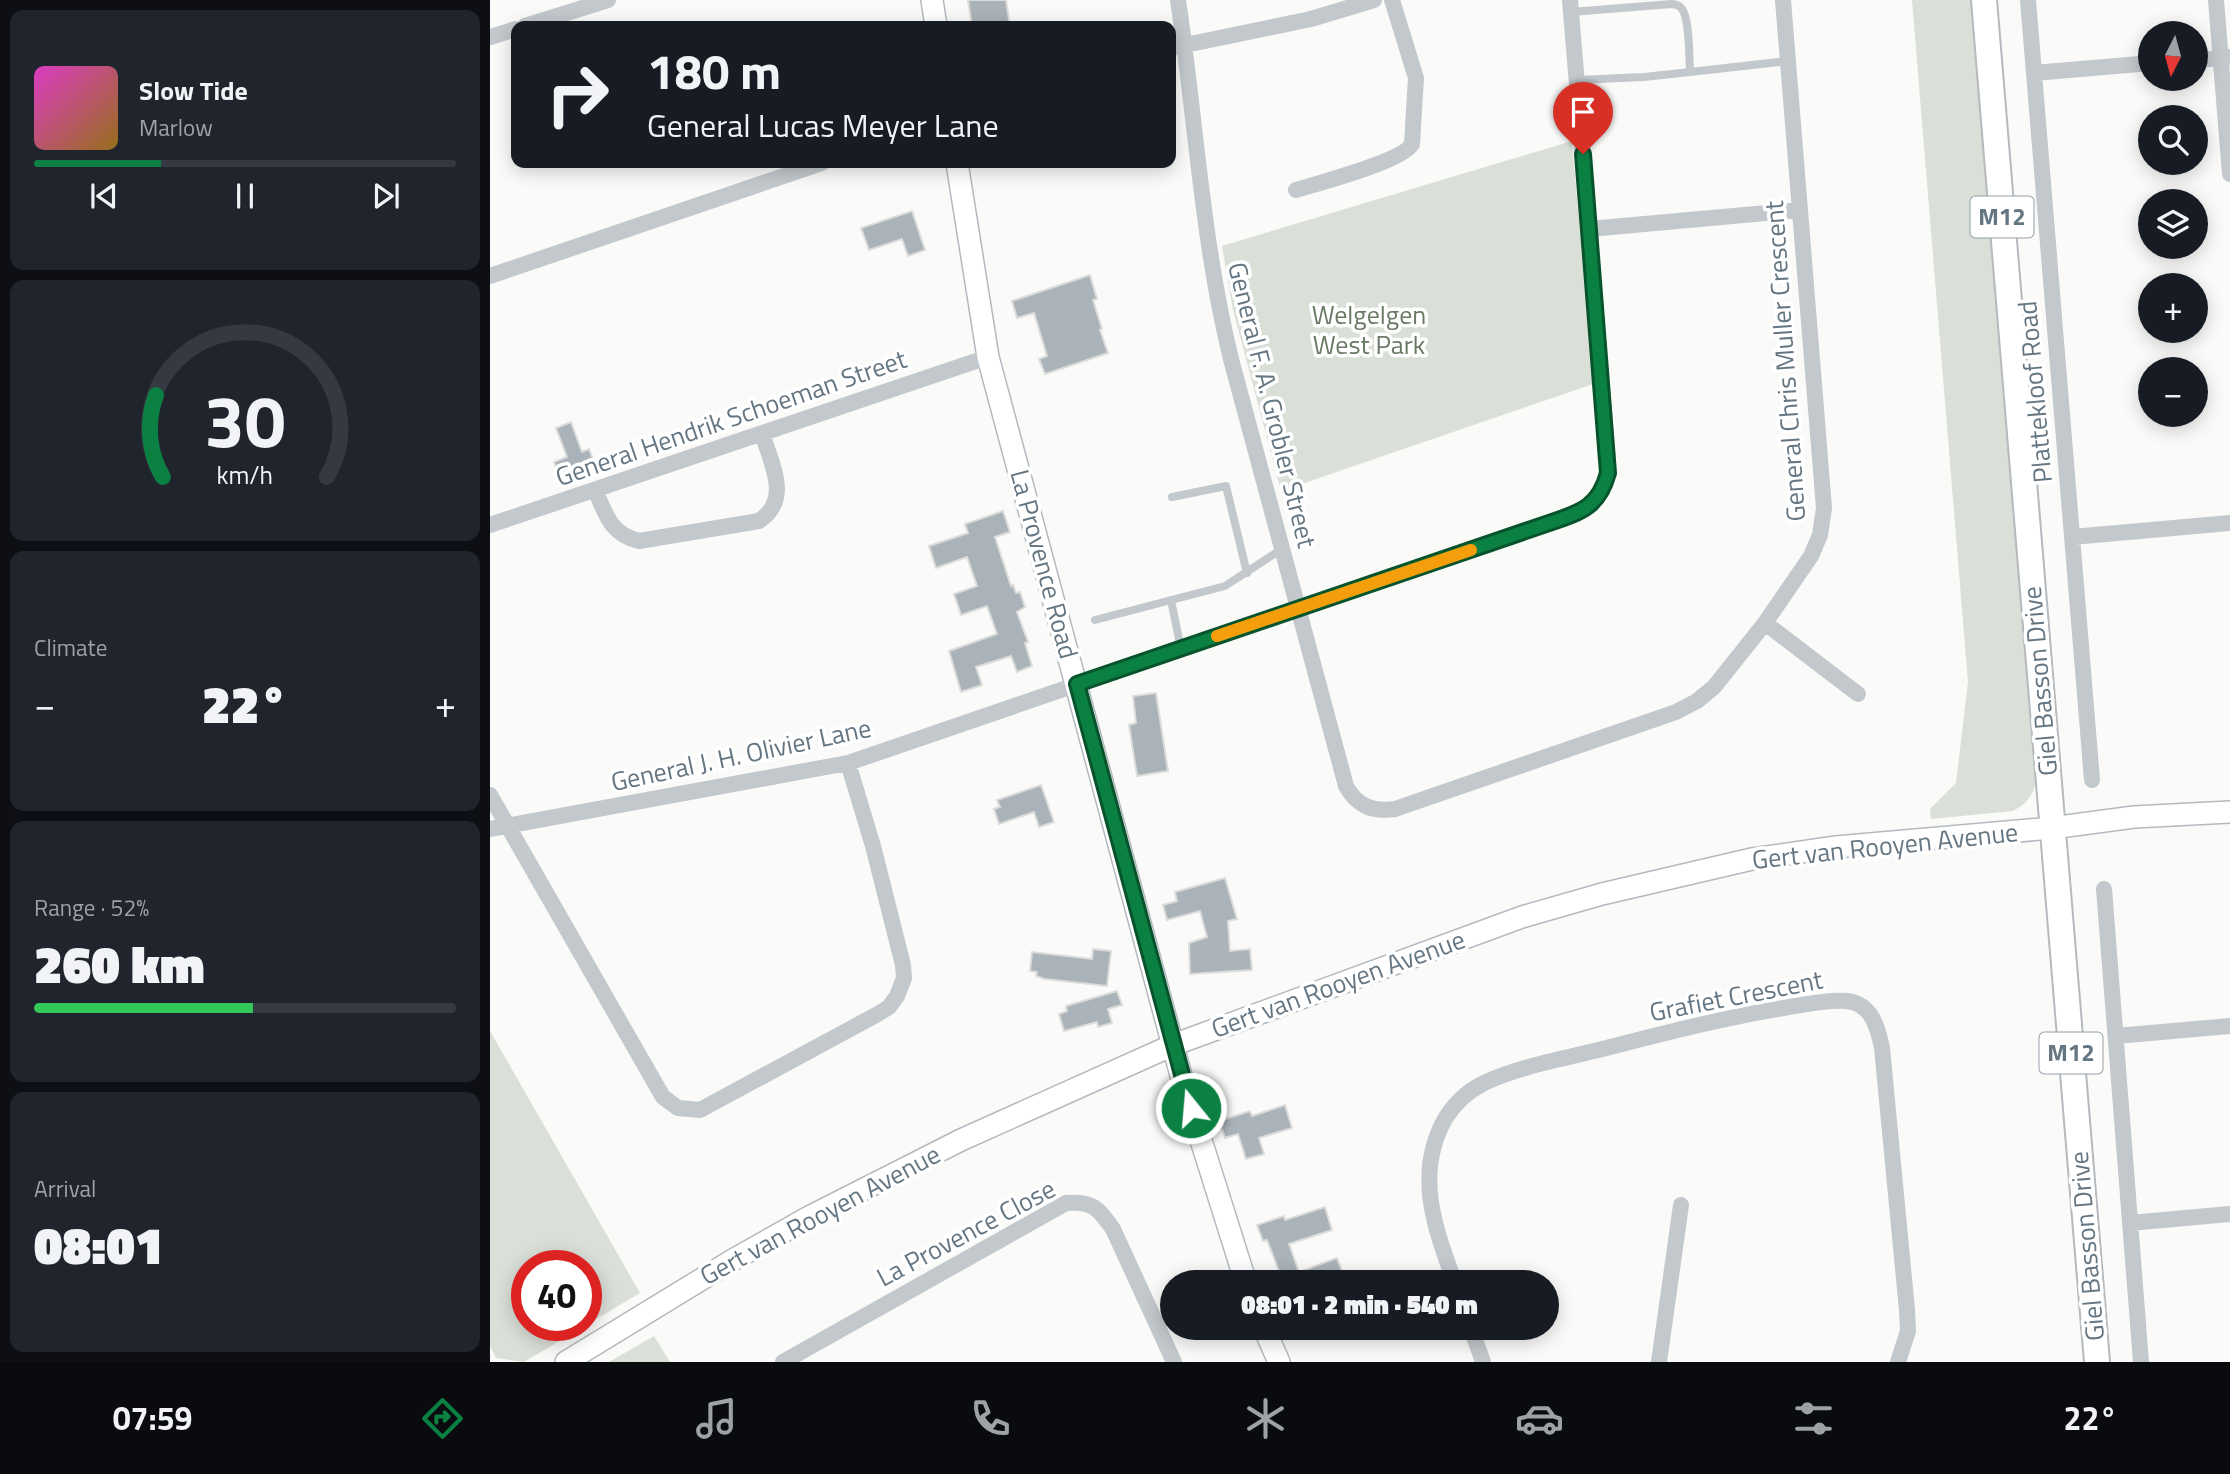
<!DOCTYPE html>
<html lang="en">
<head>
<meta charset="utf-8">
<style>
	:root { --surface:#171b24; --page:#20242c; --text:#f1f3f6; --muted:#9ea1a6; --line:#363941; --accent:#0b8043 }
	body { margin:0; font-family:"Titillium Web",sans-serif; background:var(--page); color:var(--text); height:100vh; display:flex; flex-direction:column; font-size:26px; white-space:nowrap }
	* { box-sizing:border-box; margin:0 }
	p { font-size:23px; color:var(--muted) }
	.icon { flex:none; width:38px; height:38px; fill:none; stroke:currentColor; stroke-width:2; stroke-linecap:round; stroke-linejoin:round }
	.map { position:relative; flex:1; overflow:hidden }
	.side { display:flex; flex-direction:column; gap:10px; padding:10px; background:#0d0f14; width:490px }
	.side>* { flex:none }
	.banner { position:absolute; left:21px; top:21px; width:665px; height:147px; border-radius:14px; box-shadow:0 4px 18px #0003; background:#171b24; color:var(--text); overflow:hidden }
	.needle { width:46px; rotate:186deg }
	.fabs { position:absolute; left:1648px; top:21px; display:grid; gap:14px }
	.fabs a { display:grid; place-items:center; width:70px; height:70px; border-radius:50%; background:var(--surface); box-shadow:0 4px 18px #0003; font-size:35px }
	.speed { position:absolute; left:21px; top:1250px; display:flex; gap:14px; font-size:35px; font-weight:700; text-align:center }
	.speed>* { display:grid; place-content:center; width:91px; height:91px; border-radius:50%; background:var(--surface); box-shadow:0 4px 18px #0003; line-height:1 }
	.speed .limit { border:10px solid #d22; background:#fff; color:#111 }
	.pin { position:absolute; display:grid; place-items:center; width:60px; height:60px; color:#fff; margin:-72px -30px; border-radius:50% 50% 50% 0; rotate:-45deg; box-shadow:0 0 7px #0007 }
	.pin .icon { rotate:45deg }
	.me { position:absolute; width:77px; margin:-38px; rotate:343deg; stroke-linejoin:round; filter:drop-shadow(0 0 5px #0008) }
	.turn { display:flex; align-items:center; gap:24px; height:147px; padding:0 21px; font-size:32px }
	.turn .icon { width:91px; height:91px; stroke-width:2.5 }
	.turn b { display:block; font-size:49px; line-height:60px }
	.big { font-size:52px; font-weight:800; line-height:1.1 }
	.side .card { flex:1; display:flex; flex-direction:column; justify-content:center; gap:10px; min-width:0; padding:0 24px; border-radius:14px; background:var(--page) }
	.side .dial { align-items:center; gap:0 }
	.dial svg { height:182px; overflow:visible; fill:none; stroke:var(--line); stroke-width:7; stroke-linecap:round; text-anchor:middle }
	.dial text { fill:var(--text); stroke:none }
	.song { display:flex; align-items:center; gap:21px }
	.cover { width:84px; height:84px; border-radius:10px; background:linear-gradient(135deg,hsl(310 70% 55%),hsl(40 70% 35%)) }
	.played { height:7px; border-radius:4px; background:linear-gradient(90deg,var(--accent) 30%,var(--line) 30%) }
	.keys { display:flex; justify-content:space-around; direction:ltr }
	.heat { display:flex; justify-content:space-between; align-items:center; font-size:38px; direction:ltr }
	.charge { height:10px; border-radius:5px; background:linear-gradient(90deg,#34c759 52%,var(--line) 0) }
	.trip { position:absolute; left:670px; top:1270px; width:399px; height:70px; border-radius:35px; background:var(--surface); box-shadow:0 4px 18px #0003; font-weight:800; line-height:70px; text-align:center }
	.tabs { display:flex; height:112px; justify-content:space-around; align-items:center; background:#090b0e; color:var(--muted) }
	.tabs .icon { width:49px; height:49px }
	.tabs .active { color:var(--accent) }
	.tabs b { font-size:32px; color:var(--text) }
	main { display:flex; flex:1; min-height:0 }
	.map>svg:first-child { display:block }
	.green { fill:#dadfd7; fill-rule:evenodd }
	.building { fill:#aab3b9; stroke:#dcdcda; stroke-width:2 }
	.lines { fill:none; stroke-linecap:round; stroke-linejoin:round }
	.secondary-casing { stroke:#b3babf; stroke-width:24 }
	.primary-casing { stroke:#b5babe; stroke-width:28 }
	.lane { stroke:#c3c8cc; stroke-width:8 }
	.street { stroke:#c3c8cc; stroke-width:16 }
	.secondary { stroke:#fff; stroke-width:21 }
	.primary { stroke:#fff; stroke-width:24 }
	.route-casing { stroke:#07532c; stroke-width:18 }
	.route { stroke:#0b8043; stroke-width:12 }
	.slow { stroke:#f59e0b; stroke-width:12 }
	.labels { text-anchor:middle; stroke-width:7; stroke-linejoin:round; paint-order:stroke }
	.shield { fill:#fff; stroke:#939fa8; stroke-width:2 }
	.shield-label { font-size:24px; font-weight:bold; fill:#657683 }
	.park-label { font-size:26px; fill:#687a64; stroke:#fff }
	.street-label { font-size:26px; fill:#657683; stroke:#fff }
</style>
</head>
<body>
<main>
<section class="side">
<div class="card">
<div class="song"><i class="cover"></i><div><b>Slow Tide</b><p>Marlow</p></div></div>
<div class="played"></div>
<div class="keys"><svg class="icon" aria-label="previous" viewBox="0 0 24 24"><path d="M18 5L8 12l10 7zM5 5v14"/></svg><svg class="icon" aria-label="pause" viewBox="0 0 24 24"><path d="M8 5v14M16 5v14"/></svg><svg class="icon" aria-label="next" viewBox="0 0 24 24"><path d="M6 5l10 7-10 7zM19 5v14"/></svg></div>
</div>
<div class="card dial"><svg viewBox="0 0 100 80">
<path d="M14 69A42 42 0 1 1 86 69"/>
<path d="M14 69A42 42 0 0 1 11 33" stroke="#0b8043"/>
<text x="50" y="56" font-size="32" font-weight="700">30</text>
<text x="50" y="72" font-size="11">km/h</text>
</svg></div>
<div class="card"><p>Climate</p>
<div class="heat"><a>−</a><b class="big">22°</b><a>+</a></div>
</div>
<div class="card"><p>Range · 52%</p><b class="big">260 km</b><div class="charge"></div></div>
<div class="card"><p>Arrival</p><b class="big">08:01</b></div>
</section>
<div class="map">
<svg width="1740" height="1362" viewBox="0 0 1740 1362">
	<rect width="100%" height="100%" fill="#fafaf8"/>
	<path class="green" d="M 1422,0 L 1482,0 L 1547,774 C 1546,791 1539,803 1523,811 L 1441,819 L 1440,809 L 1466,783 L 1478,682 Z
		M 1082,141 L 1103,384 L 791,491 L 743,310 L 732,246 Z
		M 0,1031 L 150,1293 L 34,1362 L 6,1358 L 0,1346 ZM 37,1265 L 96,1265 L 96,1325 L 37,1325 Z
		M 164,1336 L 180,1362 L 119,1362 Z"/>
	<path class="building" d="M 478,0 L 516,0 L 520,26 L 482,26 Z
		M 422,211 L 435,250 L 418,256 L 412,239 L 379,250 L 371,228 Z
		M 600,275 L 607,299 L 603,300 L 612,329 L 610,330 L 618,353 L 555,374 L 549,359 L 557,356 L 544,313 L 527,318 L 522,301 Z
		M 81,422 L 92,452 L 99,449 L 108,472 L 91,478 L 89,471 L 70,478 L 64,462 L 77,457 L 66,428 Z
		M 513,511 L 520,532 L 505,537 L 521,586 L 523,585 L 526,593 L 530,592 L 535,607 L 527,612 L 538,642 L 535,643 L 542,666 L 527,672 L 521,656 L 486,667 L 492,685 L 471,692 L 459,651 L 507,634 L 497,606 L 471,615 L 464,594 L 487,586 L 477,557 L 446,568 L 439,546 L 478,533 L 475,524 Z
		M 666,693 L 678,771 L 647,776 L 639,725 L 646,723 L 643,696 Z
		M 551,785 L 564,822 L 549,827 L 544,812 L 509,824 L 504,809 L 510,807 L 507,800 Z
		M 735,878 L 747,919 L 738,921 L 740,951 L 760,949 L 762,970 L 700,974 L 699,943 L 717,937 L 710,911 L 677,920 L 673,905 L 687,901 L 685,892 Z
		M 603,949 L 621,951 L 617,986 L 555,979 L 546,976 L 547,972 L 540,971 L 542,952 L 602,959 Z
		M 627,991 L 632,1005 L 618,1009 L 622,1023 L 608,1027 L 607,1022 L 574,1031 L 569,1014 L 577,1011 L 576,1006 Z
		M 795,1105 L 802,1128 L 769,1138 L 774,1154 L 756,1159 L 748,1134 L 735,1138 L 729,1121 L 760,1111 L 762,1116 Z
		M 835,1207 L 842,1230 L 799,1244 L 809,1272 L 847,1258 L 855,1279 L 845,1283 L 785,1283 L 792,1279 L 777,1240 L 773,1241 L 767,1225 L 794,1216 L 795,1220 Z"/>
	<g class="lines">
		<g class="secondary-casing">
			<path id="secondary" d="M 442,0 L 446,26
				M 467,163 L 498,357 L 693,1083 L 756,1283
				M 774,1328 L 789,1362
				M 76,1362 L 243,1260 L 321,1216 L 471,1140 L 683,1045 L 1032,917 L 1112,894 L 1262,859 L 1346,847 L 1562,828 L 1644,817 L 1740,812"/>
		</g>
		<g class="primary-casing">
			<path id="primary" d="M 1494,0 L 1607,1362"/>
		</g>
		<path class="lane" d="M 1081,12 L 1182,4 C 1187,5 1189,5 1192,9 C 1200,20 1199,57 1200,72 L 1154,77 L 1087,80
			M 1200,72 L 1298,61
			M 682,497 L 736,486 L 757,573
			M 681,600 L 691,649
			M 605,620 L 735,586 L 792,549"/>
		<path class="street" d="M 688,0 C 706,121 712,244 742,363 L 856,786 C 867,806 882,812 905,809 L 1186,712 L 1207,701 L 1224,687 L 1275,623 L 1321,556 L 1330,535 L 1334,508 L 1293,0
			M 1538,0 L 1602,780
			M 1726,0 L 1740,174
			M 35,26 L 118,0
			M 0,37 L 26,29
			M 681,48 L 821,19 L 884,0
			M 1706,60 L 1740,57
			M 1544,73 L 1661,63
			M 806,190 C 829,183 913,161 922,144 L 926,78 L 902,0
			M 1099,229 L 1310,210
			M 0,276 L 332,163
			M 105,490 C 116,514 120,534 149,541 L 269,521 C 302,499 281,464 272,433
			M 0,525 L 498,357
			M 1582,537 L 1740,523
			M 1275,623 L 1368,694
			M 0,795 L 173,1097 L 188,1108 L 210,1110 L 386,1015 L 399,1007 L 407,996 L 414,978 L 413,965 L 383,846 L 358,763
			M 0,829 L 358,763 L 1087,513 C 1109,502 1119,485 1118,460 L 1080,0
			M 1614,889 L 1651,1362
			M 1626,1036 L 1740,1026
			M 1640,1223 L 1740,1214
			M 965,1283 C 945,1229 924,1174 955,1119 C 964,1104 978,1091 994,1083 C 1030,1066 1073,1059 1112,1049 C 1172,1034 1232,1018 1294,1008 C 1312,1005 1339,999 1357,1001 C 1382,1004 1388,1028 1392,1048 L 1417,1310 L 1418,1331 L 1408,1362
			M 981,1328 L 993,1362
			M 293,1362 L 576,1203 C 603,1201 608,1208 623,1229 L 684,1362
			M 1169,1362 L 1191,1205"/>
		<use href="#secondary" class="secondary"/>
		<use href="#primary" class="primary"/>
	</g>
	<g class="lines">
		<g class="route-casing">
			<path id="route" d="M 701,1108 L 587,684 L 1062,522 C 1092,512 1109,506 1118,473 L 1093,154"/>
		</g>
		<use href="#route" class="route"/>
		<path class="slow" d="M 727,636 L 981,550"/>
	</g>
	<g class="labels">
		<g class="shield">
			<rect x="1480.5" y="196.5" width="63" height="41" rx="5"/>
			<rect x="1549.5" y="1032.5" width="63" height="41" rx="5"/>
		</g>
		<g class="shield-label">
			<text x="1512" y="225">M12</text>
			<text x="1581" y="1061">M12</text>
		</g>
		<g class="park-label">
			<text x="879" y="324">Welgelgen<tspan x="879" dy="30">West Park</tspan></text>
		</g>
		<g class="street-label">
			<text transform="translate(1295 361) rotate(-94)" y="9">General Chris Muller Crescent</text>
			<text transform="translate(1545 392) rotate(-95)" y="9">Plattekloof Road</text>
			<text transform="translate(782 405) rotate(76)" y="9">General F. A. Grobler Street</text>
			<text transform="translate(241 418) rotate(-19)" y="9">General Hendrik Schoeman Street</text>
			<text transform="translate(554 564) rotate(75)" y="9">La Provence Road</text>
			<text transform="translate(1550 681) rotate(-95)" y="9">Giel Basson Drive</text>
			<text transform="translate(251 755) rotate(-12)" y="9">General J. H. Olivier Lane</text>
			<text transform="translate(1395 846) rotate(-6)" y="9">Gert van Rooyen Avenue</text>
			<text transform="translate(848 984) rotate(-20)" y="9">Gert van Rooyen Avenue</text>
			<text transform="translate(1246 996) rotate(-11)" y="9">Grafiet Crescent</text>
			<text transform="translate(330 1215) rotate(-28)" y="9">Gert van Rooyen Avenue</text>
			<text transform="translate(476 1233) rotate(-28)" y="9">La Provence Close</text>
			<text transform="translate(1597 1246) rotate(-95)" y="9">Giel Basson Drive</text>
		</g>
	</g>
</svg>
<div class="fabs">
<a><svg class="needle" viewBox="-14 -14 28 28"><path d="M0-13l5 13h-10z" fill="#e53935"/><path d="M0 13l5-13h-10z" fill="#9ea1a6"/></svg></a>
<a><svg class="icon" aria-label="search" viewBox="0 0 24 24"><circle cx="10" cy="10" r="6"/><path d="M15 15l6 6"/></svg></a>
<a><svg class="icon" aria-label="layers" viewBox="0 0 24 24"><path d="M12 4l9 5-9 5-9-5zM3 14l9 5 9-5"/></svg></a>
<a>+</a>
<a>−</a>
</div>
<div class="speed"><div class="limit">40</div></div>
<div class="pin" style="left:1093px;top:154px;background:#d93025"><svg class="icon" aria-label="arrive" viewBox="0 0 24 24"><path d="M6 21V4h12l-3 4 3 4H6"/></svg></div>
<svg class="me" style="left:701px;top:1108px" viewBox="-20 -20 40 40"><circle r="17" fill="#0b8043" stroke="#fff" stroke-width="3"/><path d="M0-11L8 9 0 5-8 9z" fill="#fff"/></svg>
<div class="trip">08:01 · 2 min · 540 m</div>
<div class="banner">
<div class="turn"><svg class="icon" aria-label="right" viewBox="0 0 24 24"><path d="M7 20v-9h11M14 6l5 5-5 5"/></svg><div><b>180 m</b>General Lucas Meyer Lane</div></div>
</div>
</div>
</main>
<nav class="tabs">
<b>07:59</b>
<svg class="icon active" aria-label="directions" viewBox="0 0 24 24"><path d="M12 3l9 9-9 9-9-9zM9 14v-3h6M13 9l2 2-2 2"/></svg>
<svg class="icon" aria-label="music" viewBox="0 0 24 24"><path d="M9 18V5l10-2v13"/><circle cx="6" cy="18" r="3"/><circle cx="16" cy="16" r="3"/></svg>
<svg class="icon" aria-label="phone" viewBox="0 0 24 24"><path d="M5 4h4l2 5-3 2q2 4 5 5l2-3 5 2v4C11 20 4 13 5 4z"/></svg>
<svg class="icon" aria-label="climate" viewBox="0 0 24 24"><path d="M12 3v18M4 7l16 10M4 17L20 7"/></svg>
<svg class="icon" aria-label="car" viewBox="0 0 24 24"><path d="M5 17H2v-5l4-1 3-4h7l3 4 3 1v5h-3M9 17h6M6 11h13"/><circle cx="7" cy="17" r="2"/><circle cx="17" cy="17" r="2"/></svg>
<svg class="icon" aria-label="filters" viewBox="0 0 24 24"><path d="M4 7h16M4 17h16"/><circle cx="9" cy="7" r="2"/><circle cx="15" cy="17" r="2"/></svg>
<b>22°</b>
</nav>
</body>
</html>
